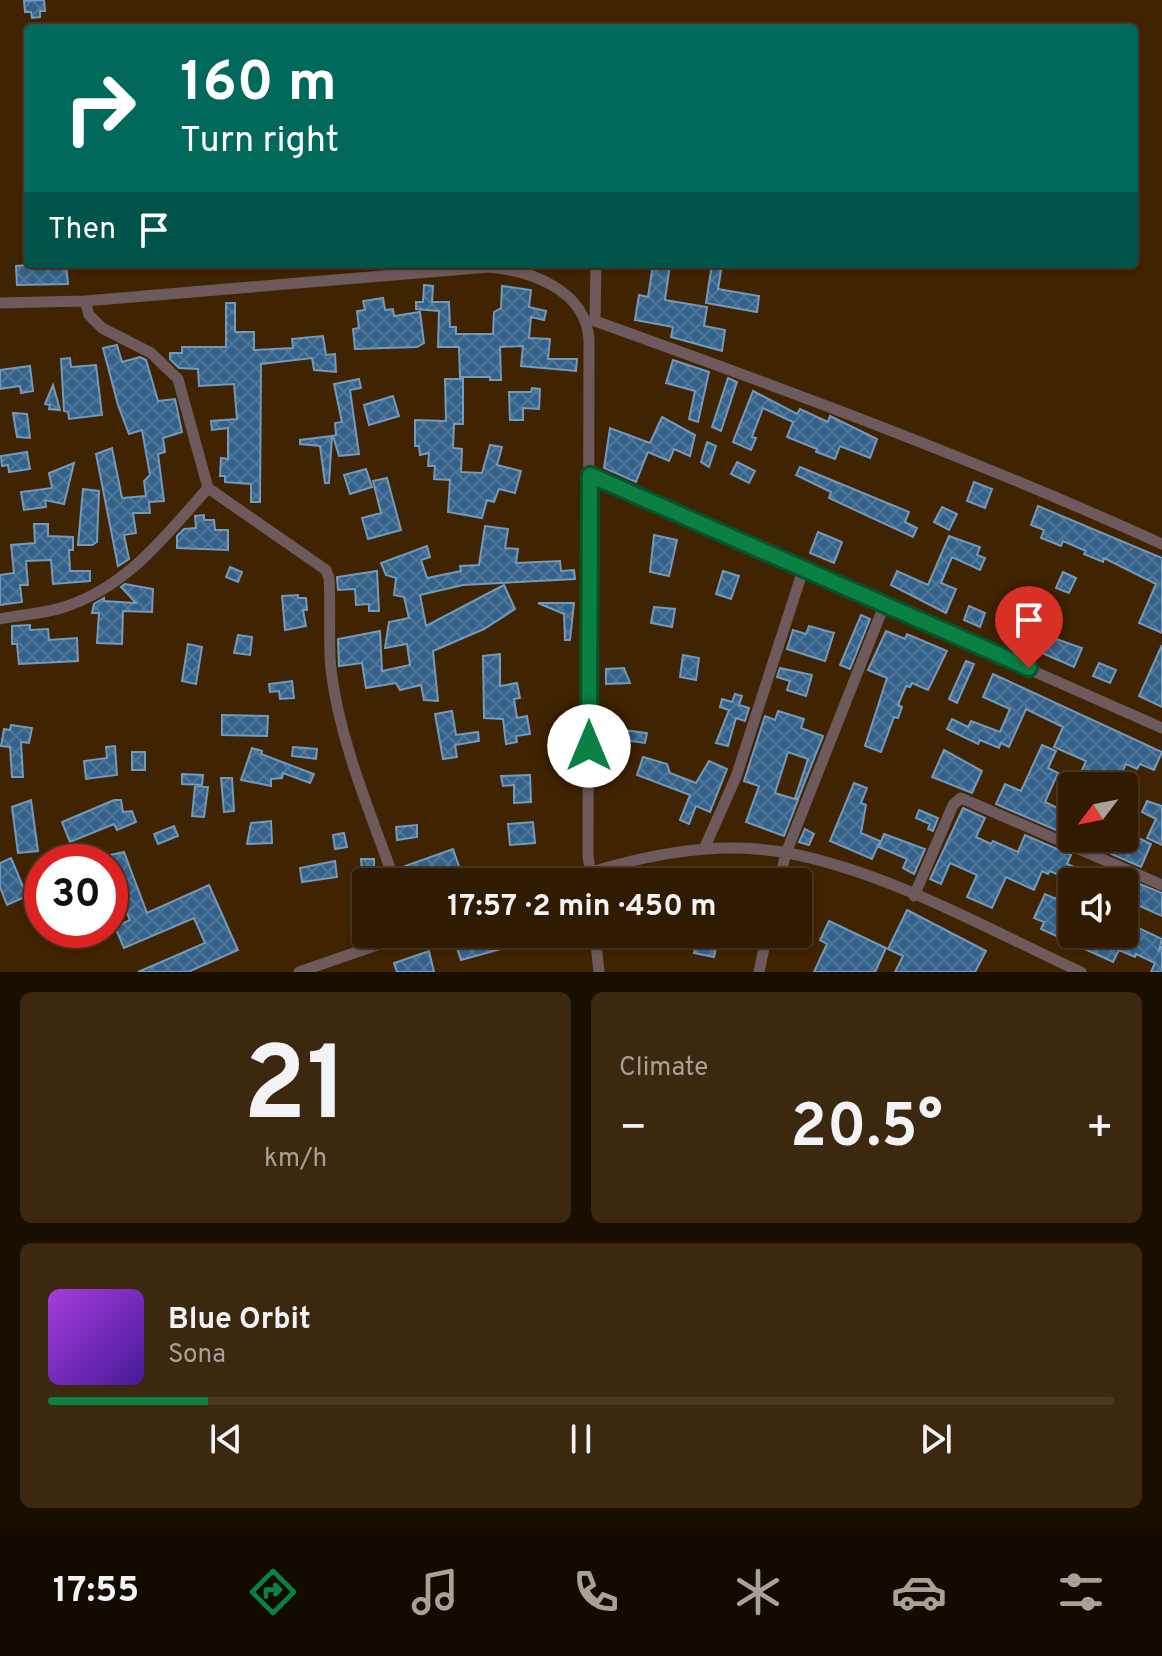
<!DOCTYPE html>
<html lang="en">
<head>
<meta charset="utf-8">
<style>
	:root { --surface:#301a00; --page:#3c270f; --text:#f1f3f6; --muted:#a8a199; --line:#4b3822; --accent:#0b8043 }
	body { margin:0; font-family:Overpass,sans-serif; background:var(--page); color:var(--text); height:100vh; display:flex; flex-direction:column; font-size:30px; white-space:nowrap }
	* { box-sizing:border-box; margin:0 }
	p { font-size:26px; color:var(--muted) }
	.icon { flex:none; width:44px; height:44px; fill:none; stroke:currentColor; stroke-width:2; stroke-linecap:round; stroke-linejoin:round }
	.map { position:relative; height:972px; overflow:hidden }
	.side { display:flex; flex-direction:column; gap:20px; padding:20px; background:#1a0e00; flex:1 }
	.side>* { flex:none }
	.hud { position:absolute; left:24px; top:24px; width:1114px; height:244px; border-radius:8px; box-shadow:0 2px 6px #0004,0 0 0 2px var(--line); background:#00695c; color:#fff; overflow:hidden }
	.needle { width:52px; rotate:238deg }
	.fabs { position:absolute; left:1058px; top:772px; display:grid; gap:16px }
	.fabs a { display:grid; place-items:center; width:80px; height:80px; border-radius:8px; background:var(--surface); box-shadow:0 2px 6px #0004,0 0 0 2px var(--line); font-size:40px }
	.speed { position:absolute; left:24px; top:844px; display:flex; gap:16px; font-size:40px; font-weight:700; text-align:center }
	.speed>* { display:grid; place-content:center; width:104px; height:104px; border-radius:50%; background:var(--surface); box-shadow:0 2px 6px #0004,0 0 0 2px var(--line); line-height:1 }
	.speed .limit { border:12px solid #d22; background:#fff; color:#111 }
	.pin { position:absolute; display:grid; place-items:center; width:68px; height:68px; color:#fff; margin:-82px -34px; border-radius:50% 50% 50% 0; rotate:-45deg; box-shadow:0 0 8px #0007 }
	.pin .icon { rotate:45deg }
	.me { position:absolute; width:88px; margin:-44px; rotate:0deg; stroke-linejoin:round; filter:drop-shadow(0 0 6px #0008) }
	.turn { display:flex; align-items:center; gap:28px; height:168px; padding:0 24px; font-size:36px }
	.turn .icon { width:104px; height:104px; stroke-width:2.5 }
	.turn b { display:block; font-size:56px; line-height:68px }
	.then { display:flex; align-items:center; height:76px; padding:0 24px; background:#0003; gap:16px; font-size:30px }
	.big { font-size:60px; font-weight:700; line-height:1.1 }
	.side .tile { flex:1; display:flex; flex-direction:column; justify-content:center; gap:12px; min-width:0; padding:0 28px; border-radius:12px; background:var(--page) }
	.side .dial { align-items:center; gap:0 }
	.dial b { font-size:104px; line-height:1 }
	.song { display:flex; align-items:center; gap:24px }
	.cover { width:96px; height:96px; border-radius:12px; background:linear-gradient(135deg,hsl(280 70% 55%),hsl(260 70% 35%)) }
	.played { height:8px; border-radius:4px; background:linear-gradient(90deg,var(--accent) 15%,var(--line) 15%) }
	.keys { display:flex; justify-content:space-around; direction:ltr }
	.heat { display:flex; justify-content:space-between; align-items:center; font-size:44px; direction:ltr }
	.side .tiles { flex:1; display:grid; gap:20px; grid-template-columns:1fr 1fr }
	.tile:last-child { grid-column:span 2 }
	.trip { position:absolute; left:352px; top:868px; width:460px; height:80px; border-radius:8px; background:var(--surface); box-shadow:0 2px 6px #0004,0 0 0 2px var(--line); font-weight:700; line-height:80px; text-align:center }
	.tabs { display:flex; height:128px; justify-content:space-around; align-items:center; background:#130a00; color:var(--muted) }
	.tabs .icon { width:56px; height:56px }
	.tabs .current { color:var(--accent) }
	.tabs b { font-size:36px; color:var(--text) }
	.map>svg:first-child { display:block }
	.building { fill:url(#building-cross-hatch); stroke:#7499bb; stroke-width:2 }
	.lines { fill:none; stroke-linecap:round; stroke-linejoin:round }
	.minor { stroke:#6e595c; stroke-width:11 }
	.route-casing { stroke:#07532c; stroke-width:20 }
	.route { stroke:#0b8043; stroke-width:14 }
</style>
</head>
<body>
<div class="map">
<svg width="1162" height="972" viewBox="0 0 1162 972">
	<defs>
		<pattern id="building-cross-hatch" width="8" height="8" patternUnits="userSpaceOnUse" patternTransform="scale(2)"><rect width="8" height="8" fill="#34628a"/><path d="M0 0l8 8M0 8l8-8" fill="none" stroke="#527899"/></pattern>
	</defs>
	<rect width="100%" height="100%" fill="#402300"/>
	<path class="building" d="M 44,0 L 45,11 L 40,11 L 40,17 L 32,18 L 31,12 L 25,12 L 24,1 Z
		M 40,264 L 66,264 L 68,284 L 17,285 L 16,266 Z
		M 653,264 L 670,264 L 665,300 L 707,307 L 704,326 L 725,330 L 722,351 L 671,337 L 673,327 L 635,320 L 639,295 L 648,297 Z
		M 712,264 L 722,264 L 718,289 L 759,296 L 757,312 L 706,303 Z
		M 424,285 L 433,286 L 432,302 L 449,302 L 450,327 L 456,327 L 456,334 L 493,334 L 494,312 L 501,308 L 502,286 L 531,290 L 529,307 L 546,311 L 544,320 L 531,317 L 529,338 L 550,339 L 548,359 L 577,359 L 576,371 L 521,366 L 523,346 L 500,347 L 501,380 L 490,380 L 490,377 L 460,377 L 459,347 L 438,347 L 439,311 L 416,309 L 416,302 L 423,302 Z
		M 383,298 L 385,310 L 393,309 L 394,316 L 420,312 L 424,343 L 417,347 L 355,349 L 353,329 L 359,328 L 357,311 L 365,310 L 363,301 Z
		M 226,303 L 235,303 L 235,332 L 254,332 L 254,350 L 293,348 L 292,339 L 323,336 L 326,355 L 335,354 L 336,372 L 314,370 L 312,358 L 261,364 L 260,502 L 251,502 L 251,484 L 225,482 L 225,476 L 220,476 L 221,458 L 228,459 L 228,428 L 212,430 L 211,421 L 237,419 L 234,384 L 199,386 L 198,369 L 179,368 L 170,359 L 170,353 L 182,353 L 182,347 L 226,347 Z
		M 117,345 L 122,362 L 140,357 L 146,360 L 158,401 L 175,399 L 182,432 L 163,438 L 165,452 L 158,454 L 164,501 L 149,502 L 150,513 L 133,513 L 136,533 L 124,535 L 129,559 L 118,566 L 96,454 L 112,448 L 122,498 L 146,496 L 144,481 L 150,475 L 142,430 L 129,434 L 118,405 L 103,348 Z
		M 70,358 L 71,367 L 96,365 L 102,415 L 69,419 L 68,412 L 64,411 L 61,359 Z
		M 673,360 L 709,372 L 698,422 L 689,419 L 695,391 L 666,383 Z
		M 30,366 L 33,391 L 21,393 L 20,386 L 0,389 L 0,370 Z
		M 728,378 L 737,382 L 721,431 L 712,427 Z
		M 359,379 L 361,388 L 350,390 L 359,454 L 339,456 L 333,436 L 336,435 L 335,423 L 342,422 L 334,384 Z
		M 445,379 L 463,379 L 463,424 L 454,424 L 453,448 L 462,449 L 461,472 L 482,473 L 490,445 L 502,447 L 497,465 L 521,471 L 515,493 L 499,489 L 494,502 L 487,500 L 482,518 L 448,512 L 450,480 L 434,479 L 435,466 L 428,466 L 429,453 L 420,455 L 419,446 L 415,446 L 415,420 L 446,421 Z
		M 53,385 L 57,399 L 60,410 L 49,409 L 50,405 L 45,404 Z
		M 532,388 L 540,389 L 539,409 L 523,408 L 523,420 L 510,420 L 509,392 L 531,392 Z
		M 753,391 L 797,414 L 800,409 L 828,422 L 830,416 L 877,439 L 870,458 L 840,446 L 835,459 L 816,452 L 817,449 L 787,437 L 793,422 L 763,408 L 752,437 L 756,438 L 751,450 L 733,442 Z
		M 393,396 L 399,416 L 369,425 L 364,405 Z
		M 13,413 L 27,414 L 30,438 L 17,437 Z
		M 662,417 L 695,435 L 690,456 L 674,449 L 669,461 L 648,452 L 636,482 L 604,468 L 610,428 L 650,443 Z
		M 332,436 L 329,483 L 325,483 L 320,446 L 300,444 L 300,440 Z
		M 707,442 L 716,446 L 709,467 L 701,462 Z
		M 27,452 L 30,469 L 9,472 L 8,465 L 2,466 L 1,456 Z
		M 737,462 L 755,471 L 749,483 L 731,474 Z
		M 74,463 L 64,504 L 45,500 L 46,507 L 24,510 L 21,492 L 52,488 L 49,473 Z
		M 800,467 L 909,512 L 905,522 L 917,528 L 913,537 L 829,498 L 831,492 L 796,475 Z
		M 366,469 L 372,487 L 350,494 L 344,475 Z
		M 387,478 L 401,530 L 368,539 L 362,518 L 381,513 L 373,481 Z
		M 974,482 L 992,489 L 985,508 L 967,501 Z
		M 83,489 L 99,491 L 97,542 L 92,545 L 78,545 Z
		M 1038,506 L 1162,558 L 1162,633 L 1139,623 L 1156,584 L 1104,558 L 1103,562 L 1084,554 L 1086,551 L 1063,541 L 1061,546 L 1041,538 L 1044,530 L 1031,525 Z
		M 942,507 L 957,514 L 949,530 L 934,522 Z
		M 204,515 L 204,520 L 214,520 L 215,530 L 228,530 L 228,550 L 177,548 L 177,536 L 184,529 L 196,528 L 195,516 Z
		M 34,524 L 48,524 L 48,536 L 73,537 L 73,550 L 69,550 L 70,571 L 90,571 L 90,581 L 53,584 L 51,560 L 26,561 L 28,585 L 20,585 L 22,602 L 0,605 L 0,575 L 14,573 L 11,545 L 35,543 Z
		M 485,526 L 508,529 L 505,548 L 518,549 L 516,563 L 560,561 L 561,571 L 574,570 L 575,579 L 463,585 L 420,595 L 426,626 L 504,585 L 515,609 L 484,629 L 433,651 L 438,701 L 424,700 L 421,685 L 400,690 L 396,683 L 366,688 L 362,663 L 339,666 L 338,639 L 380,631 L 382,671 L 410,665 L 407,644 L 385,648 L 389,622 L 409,618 L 404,597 L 394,595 L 396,578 L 386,575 L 381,563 L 427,546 L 430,557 L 421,560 L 427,578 L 461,571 L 460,566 L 479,565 Z
		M 818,532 L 842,542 L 834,563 L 810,553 Z
		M 654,535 L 677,540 L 669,576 L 650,572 Z
		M 949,536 L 980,547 L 977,555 L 985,558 L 980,570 L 952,557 L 941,583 L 956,589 L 946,613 L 891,585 L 897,571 L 928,585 Z
		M 230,567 L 242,572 L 238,582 L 226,577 Z
		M 377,571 L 379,611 L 369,611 L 369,604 L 356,605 L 355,589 L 338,590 L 337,577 Z
		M 723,571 L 739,576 L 731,599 L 716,594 Z
		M 1063,572 L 1076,578 L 1069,593 L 1056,588 Z
		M 125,584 L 153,589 L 152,612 L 123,611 L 122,644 L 97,643 L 99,613 L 92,613 L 94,604 L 104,598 L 104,601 L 136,603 L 121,587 Z
		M 298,595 L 298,598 L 306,598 L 307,610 L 303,610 L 306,626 L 285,630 L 282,596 Z
		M 538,603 L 574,603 L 570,640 L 565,640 L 564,614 Z
		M 969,606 L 985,613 L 980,627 L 964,620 Z
		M 654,607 L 675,609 L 672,627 L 651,623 Z
		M 861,615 L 870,619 L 850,669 L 840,665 Z
		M 30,625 L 30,630 L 48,629 L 49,640 L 77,638 L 78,661 L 19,664 L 17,644 L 12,644 L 12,626 Z
		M 809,626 L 834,633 L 825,661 L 787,649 L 793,630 L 806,634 Z
		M 886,631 L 905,639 L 907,634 L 947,651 L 928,690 L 912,683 L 910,687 L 906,686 L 898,705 L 902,707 L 898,718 L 894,717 L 881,752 L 865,746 L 887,678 L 868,670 Z
		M 1042,634 L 1082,648 L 1074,667 L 1035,650 Z
		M 238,635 L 252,637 L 250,655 L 234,653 Z
		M 188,644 L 202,647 L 196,684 L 182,681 Z
		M 1162,645 L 1162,707 L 1139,696 Z
		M 500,654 L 500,686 L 517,683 L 520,698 L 514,699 L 517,718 L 527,716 L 530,734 L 516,736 L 517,742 L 506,744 L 503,719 L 484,718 L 483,656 Z
		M 683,655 L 699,658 L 696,680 L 680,677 Z
		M 966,661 L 974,664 L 957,703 L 949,699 Z
		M 1099,663 L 1116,670 L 1110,683 L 1093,676 Z
		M 624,668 L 630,683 L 606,684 L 606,669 Z
		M 780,668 L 812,675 L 806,696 L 787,690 L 790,681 L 777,677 Z
		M 993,674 L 1162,752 L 1154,770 L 1140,764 L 1137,769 L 1126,764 L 1115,786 L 1084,786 L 1086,782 L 1078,779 L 1086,761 L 1054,747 L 1063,727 L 1026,709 L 1009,747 L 1001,743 L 999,748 L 980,740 L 978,744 L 947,729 L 952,719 L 968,727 L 971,721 L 1000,732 L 1010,709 L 983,697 Z
		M 292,681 L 294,698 L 280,699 L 279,691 L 270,692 L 269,684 Z
		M 735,694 L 742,696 L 739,705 L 749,708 L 745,721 L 736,718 L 728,746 L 716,743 L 729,710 L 720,707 L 722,699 L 732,702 Z
		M 452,711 L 456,735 L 478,732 L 479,741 L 455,745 L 457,757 L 443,759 L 435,714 Z
		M 778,711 L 804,719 L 801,728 L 823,736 L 798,799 L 795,798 L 808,759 L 788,752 L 775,793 L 798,800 L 784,836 L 746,822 L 759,786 L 744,781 L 765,716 L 775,720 Z
		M 222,715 L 268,716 L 267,736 L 222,735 Z
		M 11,725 L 32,728 L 29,743 L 21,742 L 23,777 L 12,777 L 10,747 L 1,746 L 4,729 L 10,730 Z
		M 609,728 L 647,733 L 645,743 L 608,738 Z
		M 1042,745 L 1056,751 L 1048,768 L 1058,773 L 1045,802 L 1072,815 L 1072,837 L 996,804 L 1005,784 L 1021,791 Z
		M 115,746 L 117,775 L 86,779 L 84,761 L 107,758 L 106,747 Z
		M 293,747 L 317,749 L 316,759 L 292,756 Z
		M 252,748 L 262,751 L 261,754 L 314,774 L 310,783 L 283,773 L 282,778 L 271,779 L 271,786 L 241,780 Z
		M 944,750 L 982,771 L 972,793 L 932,777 Z
		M 132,752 L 145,752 L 145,770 L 132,770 Z
		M 643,757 L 667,764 L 670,773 L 696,783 L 709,761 L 727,769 L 710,812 L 696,806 L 689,824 L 680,820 L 690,795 L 637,775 Z
		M 182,774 L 203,775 L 202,785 L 182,784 Z
		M 530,775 L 531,802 L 514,803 L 514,785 L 503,786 L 501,776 Z
		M 221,778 L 232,778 L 234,811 L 224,812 Z
		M 854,783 L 867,788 L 861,803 L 866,805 L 861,833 L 880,841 L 872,859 L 830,841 Z
		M 195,786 L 208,787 L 204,817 L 192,816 Z
		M 31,800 L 38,851 L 18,853 L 12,807 Z
		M 114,800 L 121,800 L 123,812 L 132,811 L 136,822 L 117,830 L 114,824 L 70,842 L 62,822 Z
		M 1124,800 L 1138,806 L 1126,832 L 1151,844 L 1141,867 L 1075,838 L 1124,838 Z
		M 1147,801 L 1162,806 L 1162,845 L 1147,838 L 1156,819 L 1142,812 Z
		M 963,808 L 985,818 L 976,837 L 991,844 L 993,841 L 1018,852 L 1025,835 L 1071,855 L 1067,864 L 1077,868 L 1071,881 L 1072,904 L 1067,915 L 1071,917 L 1063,934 L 1124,934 L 1124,921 L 1162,939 L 1159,950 L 1162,947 L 1162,972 L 1151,972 L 1155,963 L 1136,954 L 1135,957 L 1119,950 L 1113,962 L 1041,929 L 1044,922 L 1034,918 L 1045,894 L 1056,899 L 1065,878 L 1050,871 L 1048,874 L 1042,871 L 1034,890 L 1006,877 L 992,908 L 967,897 L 977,875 L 950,863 L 941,884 L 930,879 Z
		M 919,810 L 938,818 L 933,831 L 928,829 L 930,824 L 916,818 Z
		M 271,821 L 272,843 L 247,844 L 251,823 Z
		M 533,822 L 535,843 L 510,845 L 508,824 Z
		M 417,825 L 417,837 L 397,840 L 396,827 Z
		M 174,826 L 178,836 L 158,844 L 154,834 Z
		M 805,829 L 814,834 L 809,845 L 799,842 Z
		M 344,833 L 347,847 L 335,849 L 333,835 Z
		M 884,834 L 925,849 L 914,874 L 903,868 L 907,859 L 879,847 Z
		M 453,849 L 462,875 L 442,882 L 410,882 L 405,866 Z
		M 124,852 L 147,913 L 209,885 L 238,950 L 188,972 L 138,972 L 205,943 L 194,918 L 124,948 L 115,927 L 130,920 L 118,894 L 110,897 L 110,855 Z
		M 11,858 L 27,896 L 7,905 L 0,887 L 0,863 Z
		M 361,859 L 374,859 L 374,872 L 362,872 Z
		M 335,861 L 337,877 L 302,882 L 300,868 Z
		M 1108,871 L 1162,893 L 1162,916 L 1124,899 L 1124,882 L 1102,882 Z
		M 907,910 L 986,951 L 975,972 L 895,972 L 903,956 L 888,949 Z
		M 829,921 L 886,948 L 875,972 L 814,972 L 827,944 L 820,940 Z
		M 481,934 L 504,934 L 508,947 L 461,960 L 457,948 L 465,945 L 464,939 Z
		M 567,934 L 587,934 L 587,940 L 569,944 Z
		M 698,934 L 719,934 L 714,957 L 694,953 Z
		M 429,951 L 434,972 L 397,972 L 394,963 Z"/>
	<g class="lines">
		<path class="minor" d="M 596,264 L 595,321 C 787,390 977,460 1162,544
			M 85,301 L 89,315 L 102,328 L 151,353 L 178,379 L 208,488 L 326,570 L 329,578 C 331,608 328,640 331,670 C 340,743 371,814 395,882
			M 0,303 L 85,301 L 489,267 C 532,271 585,290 589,339 L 588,856 L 592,882
			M 590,475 L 1162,728
			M 0,619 C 22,614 46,614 67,606 C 129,585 166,535 208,488
			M 704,849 L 736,777 L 804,567
			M 561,882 C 633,857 712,839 788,853 C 891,873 987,929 1081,972
			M 779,882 L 786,853 L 885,603
			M 914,896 L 953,805 L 961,798 L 1162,885
			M 595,934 L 599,972
			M 299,972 L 409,934
			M 759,972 L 767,934"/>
	</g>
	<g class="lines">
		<g class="route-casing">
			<path id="route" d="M 589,746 L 590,475 L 1029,668"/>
		</g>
		<use href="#route" class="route"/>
	</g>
</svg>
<div class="fabs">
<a><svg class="needle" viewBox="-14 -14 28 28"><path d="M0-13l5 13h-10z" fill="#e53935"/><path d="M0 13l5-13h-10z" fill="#a8a199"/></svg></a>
<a><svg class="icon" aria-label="sound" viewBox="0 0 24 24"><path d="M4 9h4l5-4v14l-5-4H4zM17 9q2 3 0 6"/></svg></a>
</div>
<div class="speed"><div class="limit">30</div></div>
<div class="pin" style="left:1029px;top:668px;background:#d93025"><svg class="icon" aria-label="arrive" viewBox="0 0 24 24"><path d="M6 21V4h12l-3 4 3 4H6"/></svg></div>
<svg class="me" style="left:589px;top:746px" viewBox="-20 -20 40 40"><circle r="19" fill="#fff"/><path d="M0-13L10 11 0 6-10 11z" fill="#0b8043"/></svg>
<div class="trip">17:57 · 2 min · 450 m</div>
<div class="hud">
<div class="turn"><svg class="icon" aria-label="right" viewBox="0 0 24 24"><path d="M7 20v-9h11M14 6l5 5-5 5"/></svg><div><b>160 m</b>Turn right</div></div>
<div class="then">Then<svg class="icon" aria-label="arrive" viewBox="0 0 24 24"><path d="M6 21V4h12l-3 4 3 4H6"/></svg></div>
</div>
</div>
<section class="side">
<div class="tiles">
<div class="tile dial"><b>21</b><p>km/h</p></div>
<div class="tile"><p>Climate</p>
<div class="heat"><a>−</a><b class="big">20.5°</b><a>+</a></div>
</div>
<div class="tile">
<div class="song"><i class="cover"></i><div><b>Blue Orbit</b><p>Sona</p></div></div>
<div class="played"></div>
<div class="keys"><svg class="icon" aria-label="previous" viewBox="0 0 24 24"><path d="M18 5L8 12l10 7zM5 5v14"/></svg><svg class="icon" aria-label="pause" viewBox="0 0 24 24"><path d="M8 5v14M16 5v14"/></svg><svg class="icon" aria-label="next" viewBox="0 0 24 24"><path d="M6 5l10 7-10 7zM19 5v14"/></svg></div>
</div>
</div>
</section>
<nav class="tabs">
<b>17:55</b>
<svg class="icon current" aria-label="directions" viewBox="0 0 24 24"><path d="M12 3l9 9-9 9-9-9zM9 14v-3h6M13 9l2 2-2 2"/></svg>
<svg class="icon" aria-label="music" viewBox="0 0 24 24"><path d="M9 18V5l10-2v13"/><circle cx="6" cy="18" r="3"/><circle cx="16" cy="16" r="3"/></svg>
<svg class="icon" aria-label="phone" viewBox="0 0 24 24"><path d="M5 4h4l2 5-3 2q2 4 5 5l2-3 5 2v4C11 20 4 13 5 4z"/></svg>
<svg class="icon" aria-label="climate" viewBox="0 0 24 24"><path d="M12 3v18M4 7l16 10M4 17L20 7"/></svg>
<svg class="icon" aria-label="car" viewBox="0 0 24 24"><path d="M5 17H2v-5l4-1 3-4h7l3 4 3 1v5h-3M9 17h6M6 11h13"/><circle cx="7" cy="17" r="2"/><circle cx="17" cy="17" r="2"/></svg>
<svg class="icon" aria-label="filters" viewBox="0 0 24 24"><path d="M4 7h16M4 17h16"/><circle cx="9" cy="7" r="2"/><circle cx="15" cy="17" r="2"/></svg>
</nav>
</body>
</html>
